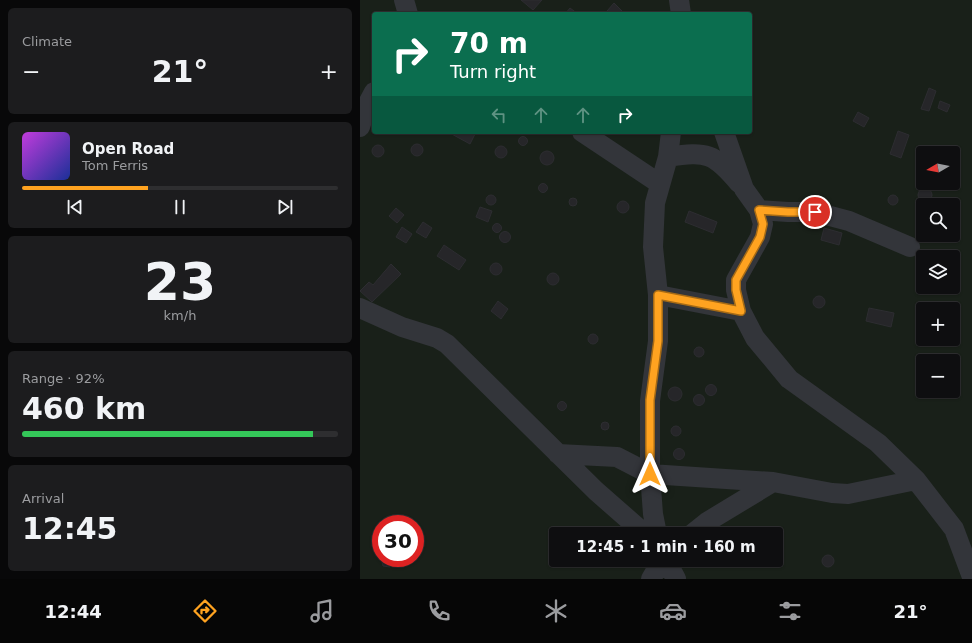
<!DOCTYPE html>
<html lang="en">
<head>
<meta charset="utf-8">
<style>
	:root { --surface:#0e0e10; --page:#1c1c1e; --text:#f1f3f6; --muted:#9b9c9f; --line:#2e2e30; --accent:#ffa320 }
	body { margin:0; font-family:"DejaVu Sans",sans-serif; background:var(--page); color:var(--text); height:100vh; display:flex; flex-direction:column; font-size:15px; white-space:nowrap }
	* { box-sizing:border-box; margin:0 }
	p { font-size:13px; color:var(--muted) }
	.icon { flex:none; width:22px; height:22px; fill:none; stroke:currentColor; stroke-width:2; stroke-linecap:round; stroke-linejoin:round }
	.map { position:relative; flex:1; overflow:hidden }
	.side { display:flex; flex-direction:column; gap:8px; padding:8px; background:#080809; width:360px }
	.side>* { flex:none }
	.banner { position:absolute; left:12px; top:12px; width:380px; height:122px; border-radius:4px; box-shadow:0 1px 3px #0004,0 0 0 1px var(--line); background:#0b6e4f; color:#fff; overflow:hidden }
	.needle { width:26px; rotate:260deg }
	.tools { position:absolute; left:556px; top:146px; display:grid; gap:8px }
	.tools a { display:grid; place-items:center; width:44px; height:44px; border-radius:4px; background:var(--surface); box-shadow:0 1px 3px #0004,0 0 0 1px var(--line); font-size:20px }
	.speed { position:absolute; left:12px; top:515px; display:flex; gap:8px; font-size:20px; font-weight:700; text-align:center }
	.speed>* { display:grid; place-content:center; width:52px; height:52px; border-radius:50%; background:var(--surface); box-shadow:0 1px 3px #0004,0 0 0 1px var(--line); line-height:1 }
	.speed .limit { border:6px solid #d22; background:#fff; color:#111 }
	.pin { position:absolute; display:grid; place-items:center; width:34px; height:34px; color:#fff; margin:-17px; border:2px solid #fff; border-radius:50%; box-shadow:0 1px 4px #0007 }
	.me { position:absolute; width:44px; margin:-22px; rotate:0deg; stroke-linejoin:round; filter:drop-shadow(0 0 3px #0008) }
	.turn { display:flex; align-items:center; gap:14px; height:84px; padding:0 12px; font-size:18px }
	.turn .icon { width:52px; height:52px; stroke-width:2.5 }
	.turn b { display:block; font-size:28px; line-height:34px }
	.lanes { display:flex; align-items:center; height:38px; padding:0 12px; background:#0003; justify-content:center; gap:20px; direction:ltr }
	.lanes .off { opacity:.35 }
	.big { font-size:30px; font-weight:800; line-height:1.1 }
	.side .widget { flex:1; display:flex; flex-direction:column; justify-content:center; gap:6px; min-width:0; padding:0 14px; border-radius:6px; background:var(--page) }
	.side .dial { align-items:center; gap:0 }
	.dial b { font-size:52px; line-height:1 }
	.song { display:flex; align-items:center; gap:12px }
	.cover { width:48px; height:48px; border-radius:6px; background:linear-gradient(135deg,hsl(290 70% 55%),hsl(230 70% 35%)) }
	.played { height:4px; border-radius:2px; background:linear-gradient(90deg,var(--accent) 40%,var(--line) 40%) }
	.keys { display:flex; justify-content:space-around; direction:ltr }
	.heat { display:flex; justify-content:space-between; align-items:center; font-size:22px; direction:ltr }
	.charge { height:6px; border-radius:3px; background:linear-gradient(90deg,#34c759 92%,var(--line) 0) }
	.trip { position:absolute; left:189px; top:527px; width:234px; height:40px; border-radius:4px; background:var(--surface); box-shadow:0 1px 3px #0004,0 0 0 1px var(--line); font-weight:800; line-height:40px; text-align:center }
	.dock { display:flex; height:64px; justify-content:space-around; align-items:center; background:#060606; color:var(--muted) }
	.dock .icon { width:28px; height:28px }
	.dock .on { color:var(--accent) }
	.dock b { font-size:18px; color:var(--text) }
	main { display:flex; flex:1; min-height:0 }
	.map>svg:first-child { display:block }
	.green { fill:#192019; fill-rule:evenodd }
	.building { fill:#262629; stroke:#2d2d31 }
	.lines { fill:none; stroke-linecap:round; stroke-linejoin:round }
	.minor { stroke:#33353a; stroke-width:20 }
	.route-casing { stroke:#a66a15; stroke-width:10 }
	.route { stroke:#ffa320; stroke-width:7 }
</style>
</head>
<body>
<main>
<section class="side">
<div class="widget"><p>Climate</p>
<div class="heat"><a>−</a><b class="big">21°</b><a>+</a></div>
</div>
<div class="widget">
<div class="song"><i class="cover"></i><div><b>Open Road</b><p>Tom Ferris</p></div></div>
<div class="played"></div>
<div class="keys"><svg class="icon" aria-label="previous" viewBox="0 0 24 24"><path d="M18 5L8 12l10 7zM5 5v14"/></svg><svg class="icon" aria-label="pause" viewBox="0 0 24 24"><path d="M8 5v14M16 5v14"/></svg><svg class="icon" aria-label="next" viewBox="0 0 24 24"><path d="M6 5l10 7-10 7zM19 5v14"/></svg></div>
</div>
<div class="widget dial"><b>23</b><p>km/h</p></div>
<div class="widget"><p>Range · 92%</p><b class="big">460 km</b><div class="charge"></div></div>
<div class="widget"><p>Arrival</p><b class="big">12:45</b></div>
</section>
<div class="map">
<svg width="612" height="579" viewBox="0 0 612 579">
	<rect width="100%" height="100%" fill="#131315"/>
	<path class="green" d="M 0,0 L 612,0 L 612,579 L 0,579 ZM 14,14 L 390,14 L 390,132 L 14,132 ZM 563,153 L 593,153 L 593,183 L 563,183 ZM 563,205 L 593,205 L 593,235 L 563,235 ZM 563,257 L 593,257 L 593,287 L 563,287 ZM 563,309 L 593,309 L 593,339 L 563,339 ZM 563,361 L 593,361 L 593,391 L 563,391 ZM 21,524 L 55,524 L 55,558 L 21,558 ZM 196,534 L 416,534 L 416,560 L 196,560 Z"/>
	<path class="building" d="M 161,0 L 182,0 L 173,10 Z
		M 254,3 L 263,12 L 261,14 L 250,14 L 247,11 Z
		M 210,8 L 218,14 L 205,14 Z
		M 569,88 L 576,91 L 569,111 L 561,109 Z
		M 580,101 L 590,105 L 587,112 L 578,108 Z
		M 498,112 L 509,118 L 504,127 L 493,121 Z
		M 538,131 L 549,135 L 541,158 L 530,154 Z
		M 88,132 L 113,132 L 115,134 L 110,144 Z
		M158.5 141a4.5 4.5 0 1 1 9 0a4.5 4.5 0 1 1-9 0Z
		M51 150a6 6 0 1 1 12 0a6 6 0 1 1-12 0Z
		M12 151a6 6 0 1 1 12 0a6 6 0 1 1-12 0Z
		M135 152a6 6 0 1 1 12 0a6 6 0 1 1-12 0Z
		M180 158a7 7 0 1 1 14 0a7 7 0 1 1-14 0Z
		M178.5 188a4.5 4.5 0 1 1 9 0a4.5 4.5 0 1 1-9 0Z
		M558 195a7 7 0 1 1 14 0a7 7 0 1 1-14 0Z
		M528 200a5 5 0 1 1 10 0a5 5 0 1 1-10 0Z
		M126 200a5 5 0 1 1 10 0a5 5 0 1 1-10 0Z
		M209 202a4 4 0 1 1 8 0a4 4 0 1 1-8 0Z
		M257 207a6 6 0 1 1 12 0a6 6 0 1 1-12 0Z
		M 120,207 L 132,211 L 128,222 L 116,217 Z
		M 36,208 L 44,215 L 37,223 L 29,216 Z
		M 329,211 L 357,222 L 353,233 L 325,222 Z
		M 63,222 L 72,228 L 66,238 L 56,232 Z
		M132.5 228a4.5 4.5 0 1 1 9 0a4.5 4.5 0 1 1-9 0Z
		M 42,227 L 52,234 L 46,243 L 36,237 Z
		M 464,228 L 482,233 L 479,245 L 461,240 Z
		M139.5 237a5.5 5.5 0 1 1 11 0a5.5 5.5 0 1 1-11 0Z
		M 84,245 L 106,260 L 99,270 L 77,256 Z
		M130 269a6 6 0 1 1 12 0a6 6 0 1 1-12 0Z
		M 31,264 L 41,274 L 12,302 L 0,291 L 9,282 L 13,285 Z
		M187 279a6 6 0 1 1 12 0a6 6 0 1 1-12 0Z
		M453 302a6 6 0 1 1 12 0a6 6 0 1 1-12 0Z
		M 138,301 L 148,309 L 141,319 L 131,311 Z
		M 509,308 L 534,313 L 531,327 L 506,321 Z
		M228 339a5 5 0 1 1 10 0a5 5 0 1 1-10 0Z
		M334 352a5 5 0 1 1 10 0a5 5 0 1 1-10 0Z
		M345.5 390a5.5 5.5 0 1 1 11 0a5.5 5.5 0 1 1-11 0Z
		M308 394a7 7 0 1 1 14 0a7 7 0 1 1-14 0Z
		M333.5 400a5.5 5.5 0 1 1 11 0a5.5 5.5 0 1 1-11 0Z
		M197.5 406a4.5 4.5 0 1 1 9 0a4.5 4.5 0 1 1-9 0Z
		M241 426a4 4 0 1 1 8 0a4 4 0 1 1-8 0Z
		M311 431a5 5 0 1 1 10 0a5 5 0 1 1-10 0Z
		M313.5 454a5.5 5.5 0 1 1 11 0a5.5 5.5 0 1 1-11 0Z
		M462 561a6 6 0 1 1 12 0a6 6 0 1 1-12 0Z
		M 21,558 L 33,558 L 33,563 L 30,567 L 23,566 Z"/>
	<g class="lines">
		<path class="minor" d="M 44,0 L 48,14
			M 319,0 L 321,14
			M 0,127 L 6,107 L 14,92
			M 222,132 L 300,184
			M 364,132 L 384,189 L 399,210 L 428,212 L 455,212 L 489,221 L 550,247
			M 308,157 C 347,151 354,153 379,183
			M 399,210 L 403,224 L 400,237 L 376,280 L 376,290 L 381,311 L 395,338 L 429,379 L 518,443 L 556,480 L 594,529 L 612,577
			M 298,295 L 381,311
			M 0,308 L 42,327 L 77,338 L 87,344 L 236,491 L 285,534
			M 198,454 L 257,457 L 290,474 L 413,482 L 472,493 L 488,494 L 556,480
			M 297,534 L 293,514 L 290,474 L 290,401 L 298,341 L 298,295 L 293,247 L 295,203 L 308,157 L 311,132
			M 332,534 L 347,522 L 413,482
			M 306,560 L 316,579
			M 291,579 L 302,560"/>
	</g>
	<g class="lines">
		<g class="route-casing">
			<path id="route" d="M 290,474 L 290,400 L 298,341 L 298,295 L 381,311 L 376,290 L 376,280 L 400,237 L 403,224 L 399,210 L 428,212 L 455,212"/>
		</g>
		<use href="#route" class="route"/>
	</g>
</svg>
<div class="tools">
<a><svg class="needle" viewBox="-14 -14 28 28"><path d="M0-13l5 13h-10z" fill="#e53935"/><path d="M0 13l5-13h-10z" fill="#9b9c9f"/></svg></a>
<a><svg class="icon" aria-label="search" viewBox="0 0 24 24"><circle cx="10" cy="10" r="6"/><path d="M15 15l6 6"/></svg></a>
<a><svg class="icon" aria-label="layers" viewBox="0 0 24 24"><path d="M12 4l9 5-9 5-9-5zM3 14l9 5 9-5"/></svg></a>
<a>+</a>
<a>−</a>
</div>
<div class="speed"><div class="limit">30</div></div>
<div class="pin" style="left:455px;top:212px;background:#d93025"><svg class="icon" aria-label="arrive" viewBox="0 0 24 24"><path d="M6 21V4h12l-3 4 3 4H6"/></svg></div>
<svg class="me" style="left:290px;top:474px" viewBox="-20 -20 40 40"><path d="M0-17L14 15 0 8-14 15z" fill="#ffa320" stroke="#fff" stroke-width="4"/></svg>
<div class="trip">12:45 · 1 min · 160 m</div>
<div class="banner">
<div class="turn"><svg class="icon" aria-label="right" viewBox="0 0 24 24"><path d="M7 20v-9h11M14 6l5 5-5 5"/></svg><div><b>70 m</b>Turn right</div></div>
<div class="lanes"><svg class="icon off" aria-label="left" viewBox="0 0 24 24"><path d="M17 20v-9H6M10 6l-5 5 5 5"/></svg><svg class="icon off" aria-label="ahead" viewBox="0 0 24 24"><path d="M12 20V5M6 11l6-6 6 6"/></svg><svg class="icon off" aria-label="ahead" viewBox="0 0 24 24"><path d="M12 20V5M6 11l6-6 6 6"/></svg><svg class="icon" aria-label="right" viewBox="0 0 24 24"><path d="M7 20v-9h11M14 6l5 5-5 5"/></svg></div>
</div>
</div>
</main>
<nav class="dock">
<b>12:44</b>
<svg class="icon on" aria-label="directions" viewBox="0 0 24 24"><path d="M12 3l9 9-9 9-9-9zM9 14v-3h6M13 9l2 2-2 2"/></svg>
<svg class="icon" aria-label="music" viewBox="0 0 24 24"><path d="M9 18V5l10-2v13"/><circle cx="6" cy="18" r="3"/><circle cx="16" cy="16" r="3"/></svg>
<svg class="icon" aria-label="phone" viewBox="0 0 24 24"><path d="M5 4h4l2 5-3 2q2 4 5 5l2-3 5 2v4C11 20 4 13 5 4z"/></svg>
<svg class="icon" aria-label="climate" viewBox="0 0 24 24"><path d="M12 3v18M4 7l16 10M4 17L20 7"/></svg>
<svg class="icon" aria-label="car" viewBox="0 0 24 24"><path d="M5 17H2v-5l4-1 3-4h7l3 4 3 1v5h-3M9 17h6M6 11h13"/><circle cx="7" cy="17" r="2"/><circle cx="17" cy="17" r="2"/></svg>
<svg class="icon" aria-label="filters" viewBox="0 0 24 24"><path d="M4 7h16M4 17h16"/><circle cx="9" cy="7" r="2"/><circle cx="15" cy="17" r="2"/></svg>
<b>21°</b>
</nav>
</body>
</html>
